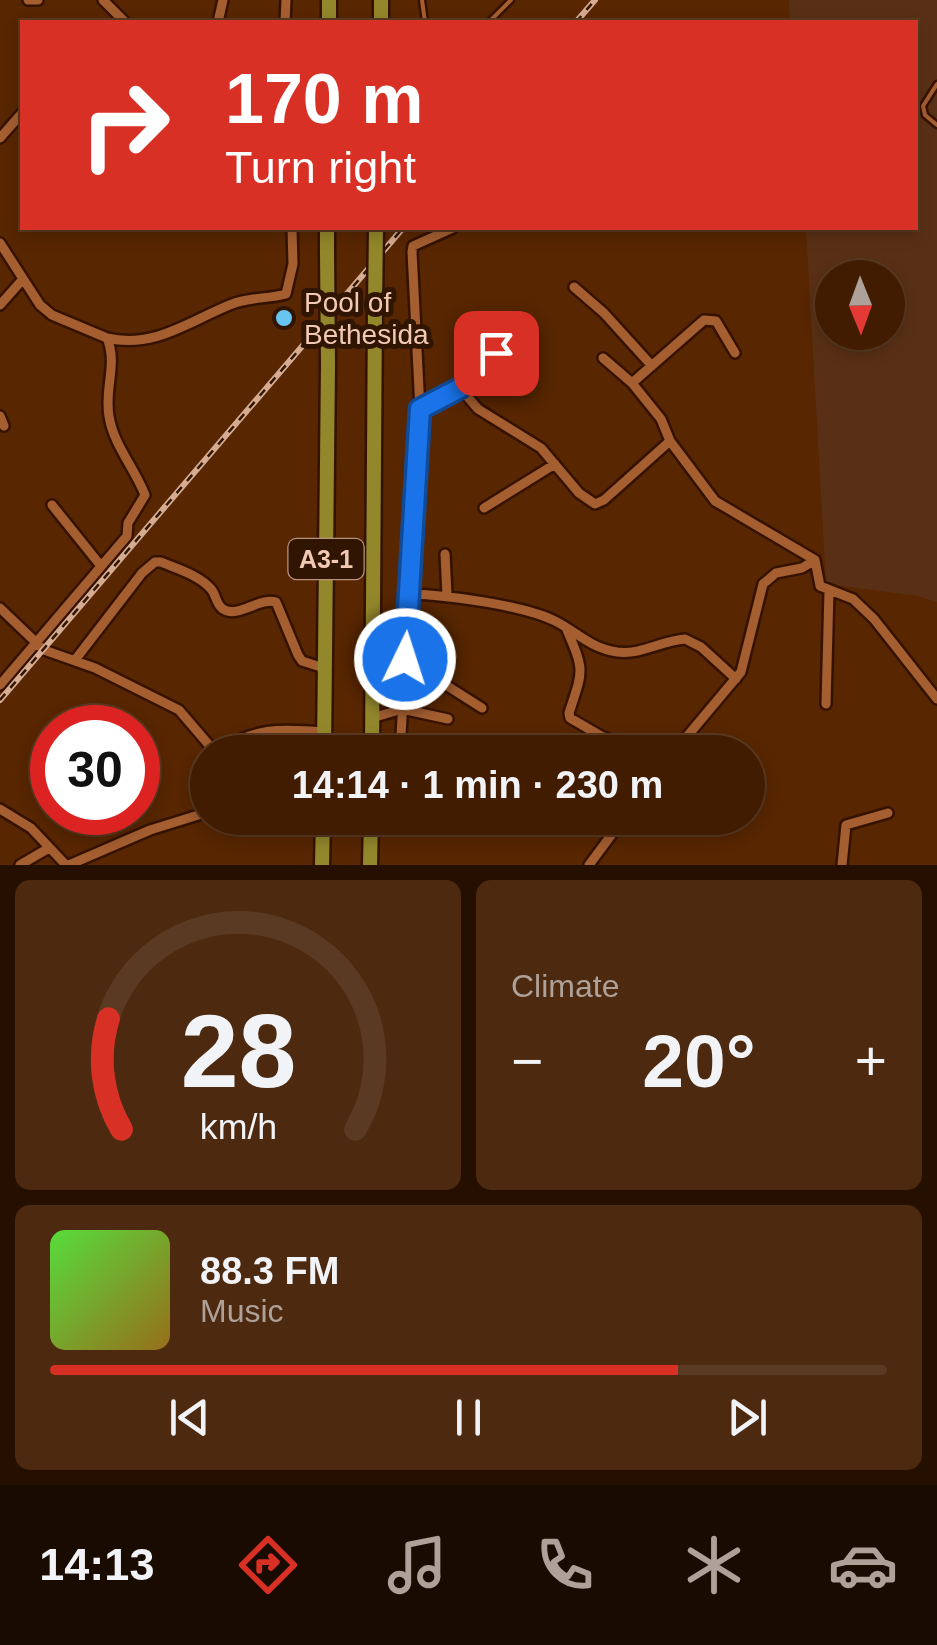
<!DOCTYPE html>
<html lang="en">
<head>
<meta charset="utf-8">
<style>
	:root { --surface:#421c00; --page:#4c290f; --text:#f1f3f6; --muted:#aea199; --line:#5a3a22; --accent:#d93025 }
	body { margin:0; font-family:Helvetica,sans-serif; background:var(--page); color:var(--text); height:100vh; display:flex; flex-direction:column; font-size:38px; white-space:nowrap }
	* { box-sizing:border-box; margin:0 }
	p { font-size:32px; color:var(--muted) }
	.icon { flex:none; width:55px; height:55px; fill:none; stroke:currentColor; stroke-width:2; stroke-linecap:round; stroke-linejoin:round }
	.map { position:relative; height:865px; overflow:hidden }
	.drawer { display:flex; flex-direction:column; gap:15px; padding:15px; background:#240f00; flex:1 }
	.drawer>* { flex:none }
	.hud { position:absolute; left:20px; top:20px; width:898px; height:210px; border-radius:0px; box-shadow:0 5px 15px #0003,0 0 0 2px var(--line); background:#d93025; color:#fff; overflow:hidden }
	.needle { width:65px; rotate:179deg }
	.tools { position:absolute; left:815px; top:260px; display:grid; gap:20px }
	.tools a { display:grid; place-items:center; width:90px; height:90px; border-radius:50%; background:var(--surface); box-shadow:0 5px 15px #0003,0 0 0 2px var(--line); font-size:50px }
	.speed { position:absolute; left:30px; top:705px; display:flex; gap:20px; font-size:50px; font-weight:700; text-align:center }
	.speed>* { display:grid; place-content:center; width:130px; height:130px; border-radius:50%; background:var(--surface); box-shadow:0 5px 15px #0003,0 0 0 2px var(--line); line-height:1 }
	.speed .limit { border:15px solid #d22; background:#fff; color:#111 }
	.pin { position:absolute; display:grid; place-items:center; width:85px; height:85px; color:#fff; margin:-42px; border-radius:20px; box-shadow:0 5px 15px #0006 }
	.me { position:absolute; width:110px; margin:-55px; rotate:4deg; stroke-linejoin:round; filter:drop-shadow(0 0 8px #0008) }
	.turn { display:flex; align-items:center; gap:35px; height:210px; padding:0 40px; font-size:45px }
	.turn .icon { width:130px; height:130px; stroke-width:2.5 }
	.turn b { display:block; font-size:70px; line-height:85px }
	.big { font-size:75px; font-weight:700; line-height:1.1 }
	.drawer .card { flex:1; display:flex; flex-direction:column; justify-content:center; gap:15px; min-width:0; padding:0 35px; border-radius:15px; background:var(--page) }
	.drawer .dial { align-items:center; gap:0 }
	.dial svg { height:260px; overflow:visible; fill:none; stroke:var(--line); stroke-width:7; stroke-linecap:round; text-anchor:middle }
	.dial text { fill:var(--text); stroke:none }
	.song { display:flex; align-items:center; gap:30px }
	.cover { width:120px; height:120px; border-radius:15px; background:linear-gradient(135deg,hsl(110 70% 55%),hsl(40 70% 35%)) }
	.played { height:10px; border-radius:5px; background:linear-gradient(90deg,var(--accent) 75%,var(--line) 75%) }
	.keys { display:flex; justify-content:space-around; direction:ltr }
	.heat { display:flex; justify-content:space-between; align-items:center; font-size:55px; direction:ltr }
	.drawer .tiles { flex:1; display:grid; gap:15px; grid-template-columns:1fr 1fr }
	.card:last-child { grid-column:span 2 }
	.trip { position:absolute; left:190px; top:735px; width:575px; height:100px; border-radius:50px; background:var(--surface); box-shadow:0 5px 15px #0003,0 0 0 2px var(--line); font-weight:700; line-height:100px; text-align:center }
	.dock { display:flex; height:160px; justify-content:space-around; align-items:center; background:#1a0b00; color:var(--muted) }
	.dock .icon { width:70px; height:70px }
	.dock .active { color:var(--accent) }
	.dock b { font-size:45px; color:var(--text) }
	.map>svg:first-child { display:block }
	.built { fill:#593015; fill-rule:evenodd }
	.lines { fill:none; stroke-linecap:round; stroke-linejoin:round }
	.service-casing { stroke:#351200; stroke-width:9 }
	.minor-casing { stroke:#351200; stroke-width:14 }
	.trunk-casing { stroke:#351200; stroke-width:19 }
	.service { stroke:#a45e30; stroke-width:4 }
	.minor { stroke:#a45e30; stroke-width:9 }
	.trunk { stroke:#92872b; stroke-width:14 }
	.rail-casing { stroke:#d5ab91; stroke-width:6 }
	.rail { stroke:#311503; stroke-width:2.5; stroke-dasharray:8; stroke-linecap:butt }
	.trunk-bridge-casing { stroke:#351200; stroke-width:19; stroke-linecap:butt }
	.trunk-bridge { stroke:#92872b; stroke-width:14 }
	.route-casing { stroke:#114b97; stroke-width:25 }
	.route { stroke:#1a73e8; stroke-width:18 }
	.poi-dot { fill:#68c4f0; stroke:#311503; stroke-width:4 }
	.labels { text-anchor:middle; stroke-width:10; stroke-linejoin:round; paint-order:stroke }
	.shield { fill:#311503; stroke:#b8947e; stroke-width:2.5 }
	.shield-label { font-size:25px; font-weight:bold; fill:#f2cab3 }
	.poi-label { font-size:28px; fill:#f2cab3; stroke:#311503; text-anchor:start }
</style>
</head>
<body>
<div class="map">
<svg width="937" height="865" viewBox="0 0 937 865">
	<rect width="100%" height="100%" fill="#582600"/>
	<path class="built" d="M 789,0 L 937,0 L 937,602 L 918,596 L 826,584 L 806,228 L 915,228 L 915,22 L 790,22 ZM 832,278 L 888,278 L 888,332 L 832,332 Z"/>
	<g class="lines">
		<g class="service-casing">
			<path id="service" d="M 422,0 L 425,22
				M 489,22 L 511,0
				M 937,84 L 923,106 L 925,115 L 937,125"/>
		</g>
		<g class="minor-casing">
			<path id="minor" d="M 28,0 L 38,0
				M 103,0 L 125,22
				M 218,22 L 223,0
				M 285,22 L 286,0
				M 0,138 L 22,113
				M 0,243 L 40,305 L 52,315 L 107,338 C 118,364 104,389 109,416 C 113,444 135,469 145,495 L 128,523 L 127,536 L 0,685
				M 574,287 L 604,313 L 652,366
				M 0,305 L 23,279
				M 107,338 C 155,349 189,321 232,304 C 250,297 268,299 286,294 L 293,264 L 292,228
				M 603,358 L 632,383 L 661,419 L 670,441 L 715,501 L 815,560 L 820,586 L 853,599 L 874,619 L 937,699
				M 632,383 L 704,320 L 716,321 L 735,353
				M 460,388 L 478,409 L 541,448 L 579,493 L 595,504 L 604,500 L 670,441
				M 420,409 L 460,388 L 496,353
				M 0,416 L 4,426
				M 52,505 L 101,566
				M 484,508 L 555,464
				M 445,554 L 447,595
				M 410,594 C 446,595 523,605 555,621 C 577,632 590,648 617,652 C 642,655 660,641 685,639 L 701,647 L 736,679
				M 0,608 L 44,650 L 95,668 L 179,710 L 215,752
				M 567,630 C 585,672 583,670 569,713 L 570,718 L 601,736 L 643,752
				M 405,659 L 482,708
				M 75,660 L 142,573 L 155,562 L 161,562 C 177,569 199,575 211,589 C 216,594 216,605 223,609 C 238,619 259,597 276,602 L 298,655 L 302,661 L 324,668
				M 826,704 L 829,591
				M 372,718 L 402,709 L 448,719
				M 215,752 C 256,728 277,728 324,732
				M 400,752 L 420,409 L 412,252 L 413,246 L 453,228
				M 674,752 L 741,672 L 763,584 L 776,573 L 802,568 L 815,560
				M 0,809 L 31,828 L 66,865
				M 20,865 L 49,848
				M 69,865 L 150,830 L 208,812
				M 589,865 L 624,818
				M 842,865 L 846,825 L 888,813"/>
		</g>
		<g class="trunk-casing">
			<path id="trunk" d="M 329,22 L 329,0
				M 381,22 L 381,0
				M 327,254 L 327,228
				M 324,752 L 328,365
				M 372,752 L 375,307
				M 322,865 L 323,818
				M 370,865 L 371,818"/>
		</g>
		<use href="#service" class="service"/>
		<use href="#minor" class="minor"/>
		<use href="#trunk" class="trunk"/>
		<g class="rail-casing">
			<path id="rail" d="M 576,22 L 595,0
				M 0,700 L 403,228"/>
		</g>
		<use href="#rail" class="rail"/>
		<g class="trunk-bridge-casing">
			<path id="trunk-bridge" d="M 327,254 L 328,365
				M 375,307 L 376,228"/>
		</g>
		<use href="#trunk-bridge" class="trunk-bridge"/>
	</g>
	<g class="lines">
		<g class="route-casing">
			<path id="route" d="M 405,659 L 420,409 L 460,388 L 496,353"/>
		</g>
		<use href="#route" class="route"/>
	</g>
	<circle class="poi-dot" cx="284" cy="318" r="10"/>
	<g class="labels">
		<rect class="shield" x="288.5" y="539" width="75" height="40" rx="8"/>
		<g class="shield-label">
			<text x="326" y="568">A3-1</text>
		</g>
		<g class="poi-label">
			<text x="304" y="312">Pool of<tspan x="304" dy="32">Bethesida</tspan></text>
		</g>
	</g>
</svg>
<div class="tools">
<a><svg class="needle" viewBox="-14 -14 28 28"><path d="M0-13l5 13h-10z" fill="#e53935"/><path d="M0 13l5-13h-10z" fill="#aea199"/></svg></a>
</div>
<div class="speed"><div class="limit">30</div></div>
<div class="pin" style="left:496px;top:353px;background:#d93025"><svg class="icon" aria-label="arrive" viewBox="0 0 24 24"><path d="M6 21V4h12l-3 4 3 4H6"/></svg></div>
<svg class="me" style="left:405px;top:659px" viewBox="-20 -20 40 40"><circle r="17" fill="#1a73e8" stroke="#fff" stroke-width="3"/><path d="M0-11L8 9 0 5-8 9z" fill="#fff"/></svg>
<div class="trip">14:14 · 1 min · 230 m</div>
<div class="hud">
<div class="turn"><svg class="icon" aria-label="right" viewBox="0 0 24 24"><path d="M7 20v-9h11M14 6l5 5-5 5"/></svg><div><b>170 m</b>Turn right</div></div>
</div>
</div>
<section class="drawer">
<div class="tiles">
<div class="card dial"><svg viewBox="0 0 100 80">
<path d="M14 69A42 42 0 1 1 86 69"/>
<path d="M14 69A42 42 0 0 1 10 35" stroke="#d93025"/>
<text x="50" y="56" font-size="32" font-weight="700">28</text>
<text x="50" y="72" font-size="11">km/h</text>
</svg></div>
<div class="card"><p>Climate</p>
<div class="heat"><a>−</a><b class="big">20°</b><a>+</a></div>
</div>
<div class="card">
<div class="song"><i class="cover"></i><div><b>88.3 FM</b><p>Music</p></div></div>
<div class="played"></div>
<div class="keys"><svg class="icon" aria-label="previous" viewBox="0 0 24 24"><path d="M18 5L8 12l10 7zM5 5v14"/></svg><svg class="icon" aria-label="pause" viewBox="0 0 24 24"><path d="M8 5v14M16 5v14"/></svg><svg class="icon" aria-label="next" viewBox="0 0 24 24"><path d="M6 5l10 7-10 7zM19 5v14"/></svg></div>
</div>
</div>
</section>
<nav class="dock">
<b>14:13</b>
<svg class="icon active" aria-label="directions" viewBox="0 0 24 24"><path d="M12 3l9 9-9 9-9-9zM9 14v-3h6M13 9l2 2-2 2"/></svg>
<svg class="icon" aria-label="music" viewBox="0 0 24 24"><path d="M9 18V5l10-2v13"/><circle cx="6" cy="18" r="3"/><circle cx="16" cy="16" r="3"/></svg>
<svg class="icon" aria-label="phone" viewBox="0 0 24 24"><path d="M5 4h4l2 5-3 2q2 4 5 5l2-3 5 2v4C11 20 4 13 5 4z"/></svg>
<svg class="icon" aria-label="climate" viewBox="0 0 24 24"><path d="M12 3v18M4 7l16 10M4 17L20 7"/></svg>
<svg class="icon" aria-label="car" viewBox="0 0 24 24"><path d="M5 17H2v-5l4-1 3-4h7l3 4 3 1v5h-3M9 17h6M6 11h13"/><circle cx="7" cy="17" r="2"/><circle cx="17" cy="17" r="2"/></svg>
</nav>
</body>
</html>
